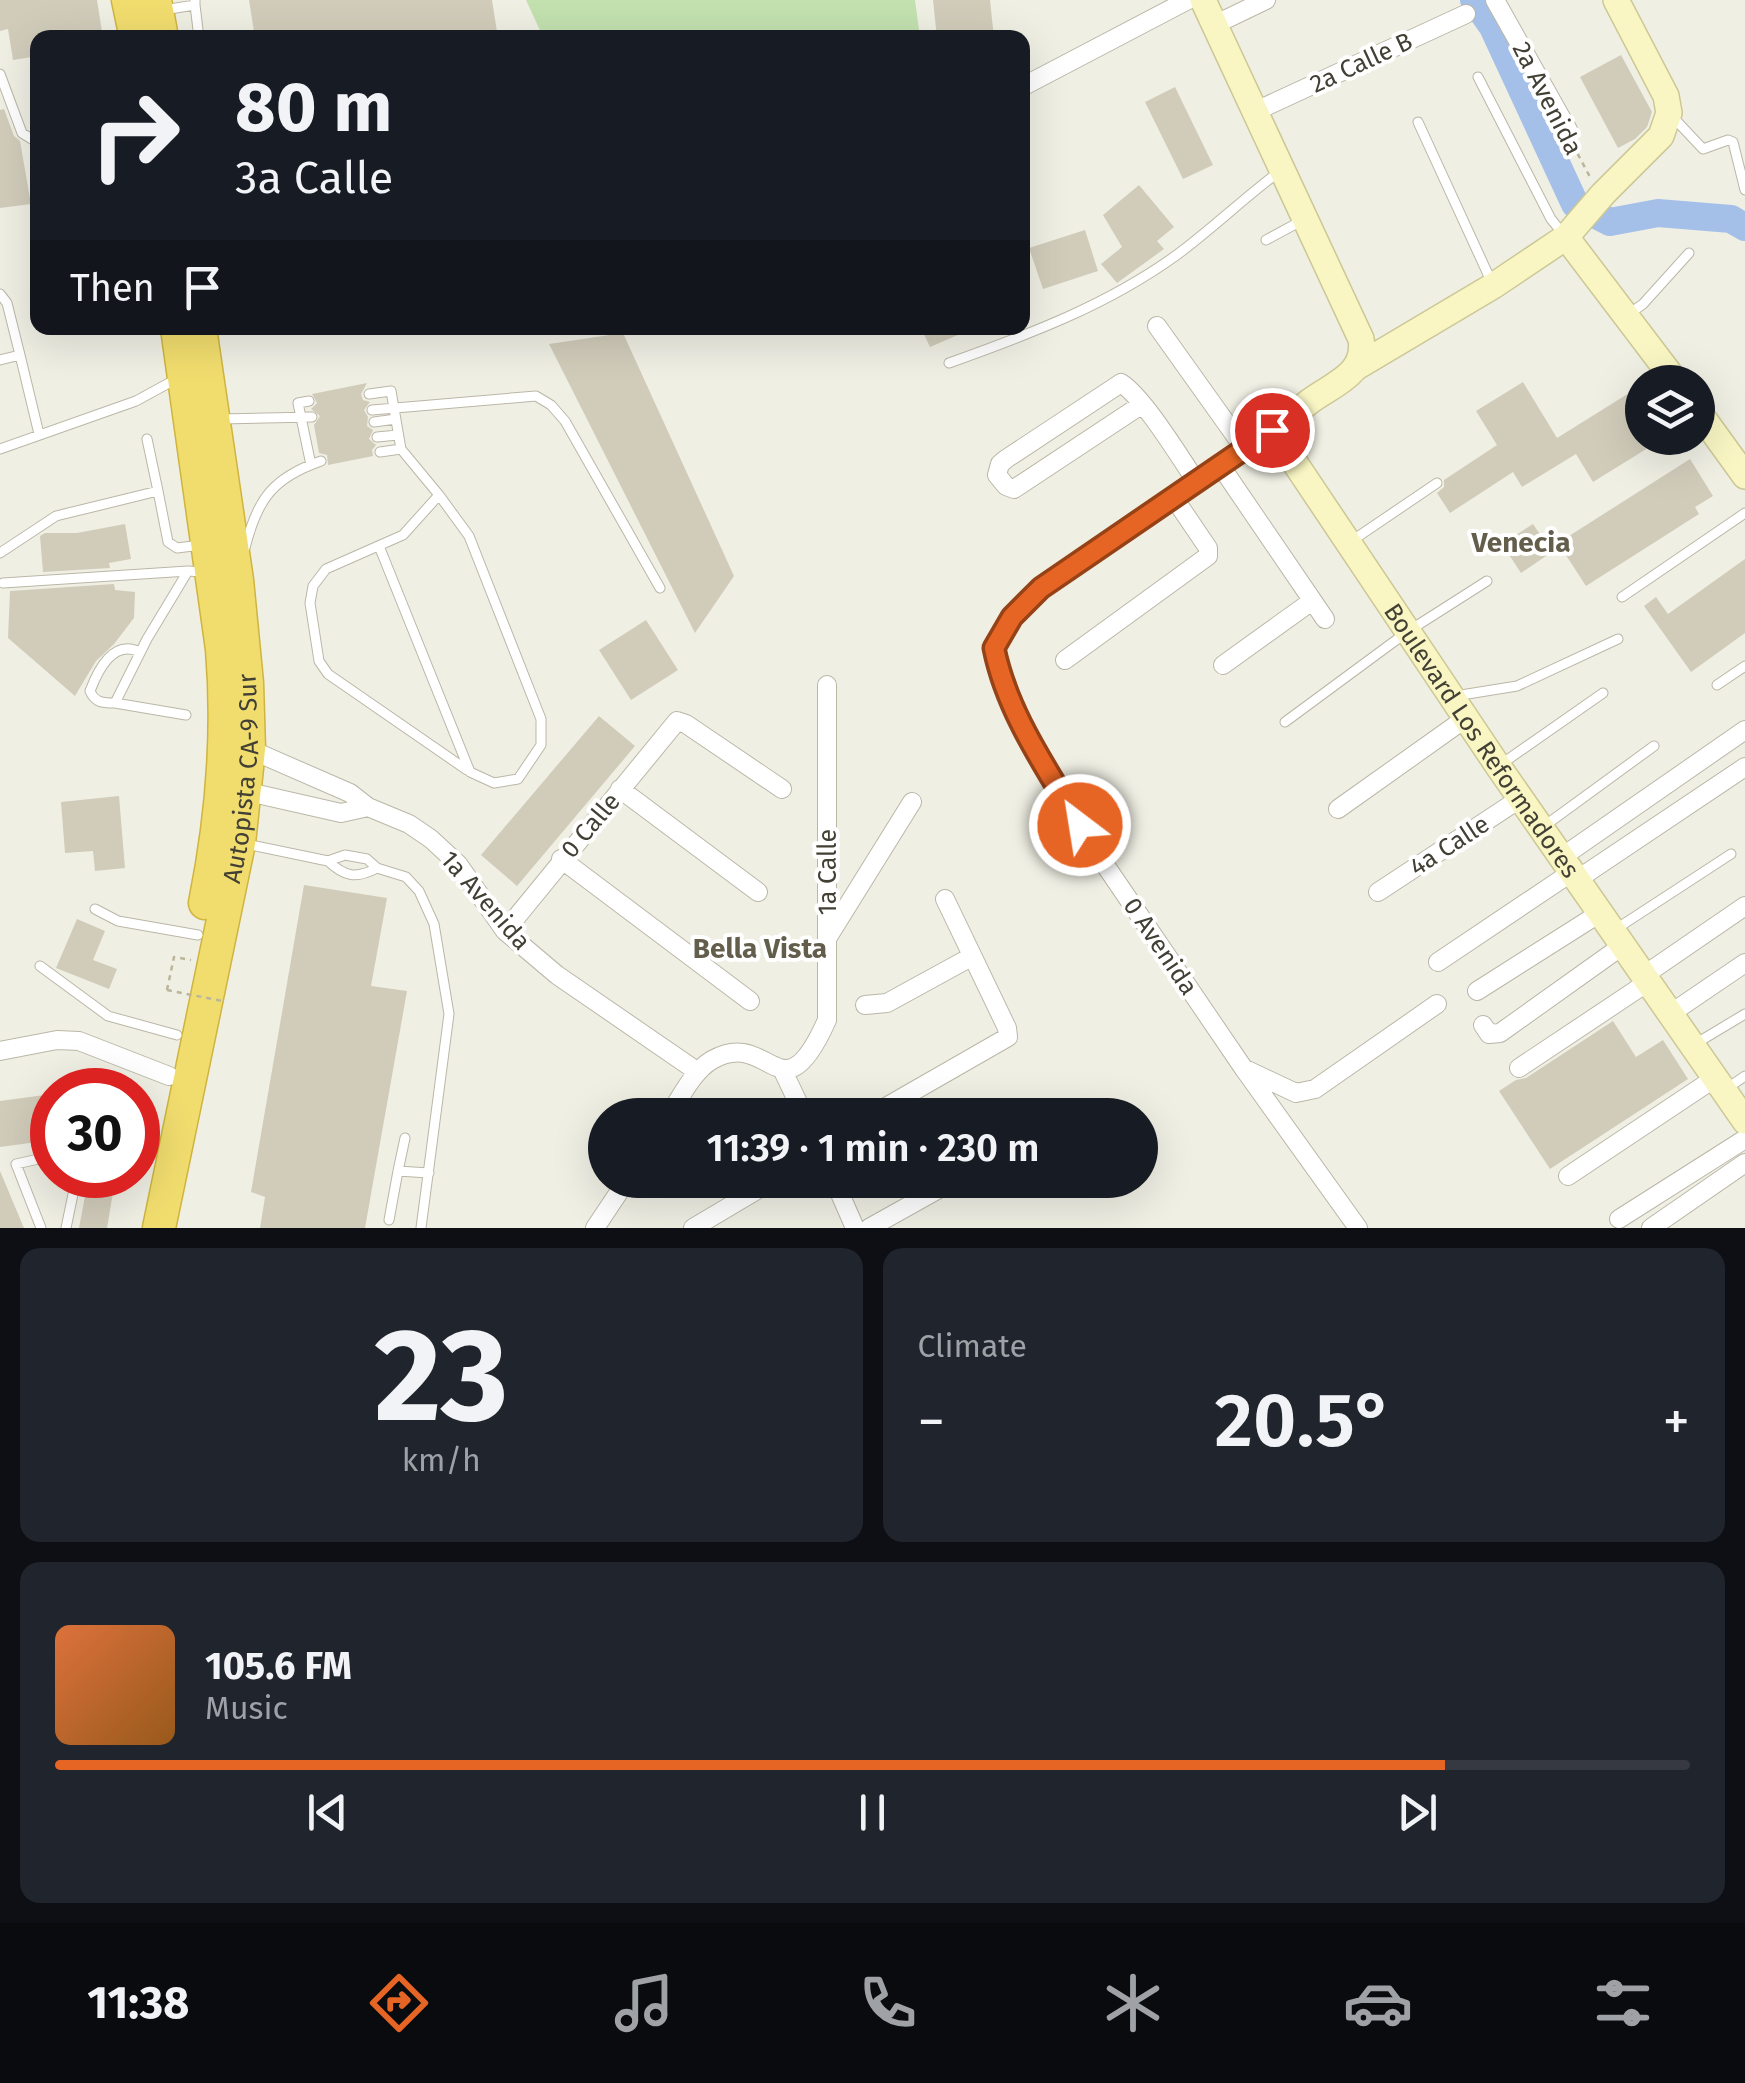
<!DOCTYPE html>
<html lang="en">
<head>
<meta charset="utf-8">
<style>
	:root { --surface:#171b24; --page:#20242c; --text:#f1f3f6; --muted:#9ea1a6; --line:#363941; --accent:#e76524 }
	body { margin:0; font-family:"Fira Sans",sans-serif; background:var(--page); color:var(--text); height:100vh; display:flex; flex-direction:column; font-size:38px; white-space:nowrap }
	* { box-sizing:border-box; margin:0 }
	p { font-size:32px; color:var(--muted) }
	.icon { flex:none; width:55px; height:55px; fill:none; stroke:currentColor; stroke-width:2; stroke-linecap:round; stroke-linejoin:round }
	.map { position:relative; height:1228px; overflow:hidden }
	.panel { display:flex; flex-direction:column; gap:20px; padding:20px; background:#0d0f14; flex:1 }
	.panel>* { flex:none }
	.hud { position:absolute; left:30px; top:30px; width:1000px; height:305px; border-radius:20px; box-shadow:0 10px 40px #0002; background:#171b24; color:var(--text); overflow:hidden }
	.fabs { position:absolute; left:1625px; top:365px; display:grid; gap:20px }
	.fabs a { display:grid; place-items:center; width:90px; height:90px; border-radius:50%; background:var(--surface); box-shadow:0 10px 40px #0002; font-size:50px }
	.speed { position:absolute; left:30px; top:1068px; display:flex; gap:20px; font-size:50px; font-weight:700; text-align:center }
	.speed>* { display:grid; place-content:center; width:130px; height:130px; border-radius:50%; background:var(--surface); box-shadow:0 10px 40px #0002; line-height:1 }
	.speed .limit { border:15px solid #d22; background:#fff; color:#111 }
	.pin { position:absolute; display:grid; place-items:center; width:85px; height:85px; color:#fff; margin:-42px; border:5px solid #fff; border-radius:50%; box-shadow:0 2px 10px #0007 }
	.me { position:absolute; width:110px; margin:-55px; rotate:329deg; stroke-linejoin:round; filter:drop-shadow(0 0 8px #0008) }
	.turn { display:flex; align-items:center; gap:35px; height:210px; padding:0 40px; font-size:45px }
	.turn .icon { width:130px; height:130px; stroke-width:2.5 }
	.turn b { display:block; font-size:70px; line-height:85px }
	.then { display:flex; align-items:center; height:95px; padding:0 40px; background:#0003; gap:20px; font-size:38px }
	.big { font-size:75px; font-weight:600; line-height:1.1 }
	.panel .tile { flex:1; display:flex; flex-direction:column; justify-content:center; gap:15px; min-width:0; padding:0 35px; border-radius:20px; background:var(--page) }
	.panel .dial { align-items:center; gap:0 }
	.dial b { font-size:130px; line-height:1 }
	.song { display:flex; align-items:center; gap:30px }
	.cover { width:120px; height:120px; border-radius:15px; background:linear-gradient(135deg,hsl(20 70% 55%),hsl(30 70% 35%)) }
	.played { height:10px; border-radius:5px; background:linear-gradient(90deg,var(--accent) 85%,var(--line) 85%) }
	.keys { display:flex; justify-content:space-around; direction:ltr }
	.heat { display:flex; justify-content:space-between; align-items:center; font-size:55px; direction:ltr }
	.panel .tiles { flex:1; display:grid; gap:20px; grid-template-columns:1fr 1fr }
	.tile:last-child { grid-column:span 2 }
	.trip { position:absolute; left:588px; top:1098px; width:570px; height:100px; border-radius:50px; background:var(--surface); box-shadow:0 10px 40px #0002; font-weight:600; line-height:100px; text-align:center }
	.dock { display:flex; height:160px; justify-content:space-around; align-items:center; background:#090b0e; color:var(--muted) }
	.dock .icon { width:70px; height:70px }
	.dock .current { color:var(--accent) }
	.dock b { font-size:45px; color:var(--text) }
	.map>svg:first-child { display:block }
	.green { fill:#c2e1af }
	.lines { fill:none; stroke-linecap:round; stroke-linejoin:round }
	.river { stroke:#a4c0e9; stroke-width:28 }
	.building { fill:#d1ccba }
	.lane-casing { stroke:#bbb7a7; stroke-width:11 }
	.street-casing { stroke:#bbb7a7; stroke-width:20 }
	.secondary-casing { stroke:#ccc896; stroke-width:28 }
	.highway-casing { stroke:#cfb43f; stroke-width:35 }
	.path { stroke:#bbb59a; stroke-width:2.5; stroke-dasharray:5 5; stroke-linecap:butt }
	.lane { stroke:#fff; stroke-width:9 }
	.street { stroke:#fff; stroke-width:18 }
	.secondary { stroke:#f9f6c4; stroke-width:25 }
	.highway { stroke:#f1dd6e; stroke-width:32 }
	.path-bridge { stroke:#bbb59a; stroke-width:2.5; stroke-dasharray:5 5; stroke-linecap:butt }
	.route-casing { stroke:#964217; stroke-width:25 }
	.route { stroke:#e76524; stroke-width:18 }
	.labels { text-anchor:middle; stroke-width:8; stroke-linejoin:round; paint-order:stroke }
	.street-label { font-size:25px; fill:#423f34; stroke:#fff }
	.neighbourhood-label { font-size:28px; font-weight:bold; fill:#635e4c; stroke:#fff }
</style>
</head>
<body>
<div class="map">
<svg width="1745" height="1228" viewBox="0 0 1745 1228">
	<rect width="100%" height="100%" fill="#f0efe4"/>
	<path class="green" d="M 526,0 L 915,0 L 920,37 L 543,37 Z"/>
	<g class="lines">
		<path class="river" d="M 1474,0 L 1493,27 L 1575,204 L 1610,222 L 1658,213 L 1731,219 L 1745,227"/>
	</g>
	<path class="building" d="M 0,0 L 97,0 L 103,38 L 38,38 L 38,56 L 13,60 L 8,29 L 0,31 Z
		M 249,0 L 492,0 L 498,38 L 255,38 Z
		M 933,0 L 990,0 L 994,38 L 937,38 Z
		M 1621,55 L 1652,112 L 1647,127 L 1635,139 L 1618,148 L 1580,77 Z
		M 1175,87 L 1213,165 L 1183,179 L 1145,102 Z
		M 4,109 L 14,136 L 20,141 L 31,204 L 0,208 L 0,110 Z
		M 1139,185 L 1174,227 L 1157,241 L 1164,249 L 1117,283 L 1101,264 L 1122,247 L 1103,215 Z
		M 1085,230 L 1098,271 L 1043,289 L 1029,248 Z
		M 921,328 L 974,328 L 930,347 Z
		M 623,333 L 734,576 L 695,633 L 549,344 Z
		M 1523,382 L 1557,438 L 1642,385 L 1642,438 L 1664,438 L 1593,482 L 1576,454 L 1522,487 L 1513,472 L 1450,513 L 1437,493 L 1444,487 L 1444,480 L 1497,445 L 1476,411 Z
		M 367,383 L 361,394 L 363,400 L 370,402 L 364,410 L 368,417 L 367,426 L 373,430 L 369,439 L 376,445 L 372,450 L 373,456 L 328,465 L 327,455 L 319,453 L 314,425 L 320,416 L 311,409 L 317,403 L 312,394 Z
		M 1690,459 L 1713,496 L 1695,507 L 1699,514 L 1586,586 L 1558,543 Z
		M 125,524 L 131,559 L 109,563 L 110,568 L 43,572 L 40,536 L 45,533 L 77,533 Z
		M 1533,524 L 1552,552 L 1521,573 L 1502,544 Z
		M 1745,559 L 1745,633 L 1691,672 L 1644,606 L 1656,597 L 1668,614 Z
		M 114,584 L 115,590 L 135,592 L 134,618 L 114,644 L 96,661 L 75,696 L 8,638 L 10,591 Z
		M 646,620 L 678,670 L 631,700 L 599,650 Z
		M 599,716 L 635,746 L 517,886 L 481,855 Z
		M 119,796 L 125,868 L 95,871 L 93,851 L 65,853 L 61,802 Z
		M 304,885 L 387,898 L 371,986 L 407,991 L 365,1228 L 260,1228 L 265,1197 L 251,1192 Z
		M 77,919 L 105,931 L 93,960 L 117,969 L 109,989 L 56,968 Z
		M 1613,1021 L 1636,1057 L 1663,1040 L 1688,1079 L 1550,1169 L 1499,1091 L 1516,1080 L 1526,1078 Z
		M 52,1094 L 52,1140 L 0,1147 L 0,1101 Z
		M 0,1171 L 24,1228 L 0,1228 Z
		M 89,1175 L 116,1175 L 107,1228 L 79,1228 Z"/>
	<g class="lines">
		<g class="lane-casing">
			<path id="lane" d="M 195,5 L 199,38
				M 163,10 L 195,5 L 195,0
				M 0,74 L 22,133 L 38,143
				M 1478,77 L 1551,219 L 1564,235
				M 1671,115 L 1703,149 L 1728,140 L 1733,142 L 1745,190
				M 1418,122 L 1492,283
				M 1266,240 L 1303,220
				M 0,294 L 7,303 L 20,355
				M 1629,314 L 1643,304 L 1689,253
				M 0,360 L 20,355 L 39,434
				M 949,363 C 1030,334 1108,305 1178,254 C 1213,228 1245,197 1280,171
				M 369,394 L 391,391 L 401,449 L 439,495 L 403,535 L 326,569 L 313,586 L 310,603 L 319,661 L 328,674 L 467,770
				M 309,401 L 298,403 L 311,465
				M 372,410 L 536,396 L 551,405 L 565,421 L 660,588
				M 221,419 L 312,417
				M 374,422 L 396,419
				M 377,437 L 398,435
				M 0,449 L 136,401 L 178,378
				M 380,452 L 401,449
				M 158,491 L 168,542 L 177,548 L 201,545
				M 1350,542 L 1437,483
				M 379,546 L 470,772 L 494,783 L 518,779 L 541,745 L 541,719 L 469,536 L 439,495
				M 245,548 C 257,500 272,478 321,461
				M 0,553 L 56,516 L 158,491 L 147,439
				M 3,583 L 188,571
				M 1622,597 L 1745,513
				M 1717,685 L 1745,666
				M 1455,696 L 1517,686 L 1618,639
				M 115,703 C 103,703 95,703 90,691 C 98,670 113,639 140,652
				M 186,715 L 115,703 L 147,639 L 188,571 L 202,572
				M 1285,722 L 1407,632 L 1487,581
				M 1500,765 L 1603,693
				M 1543,827 L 1654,746
				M 246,844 L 328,861 L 345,855 L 367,859 L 377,868 L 406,877 L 419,891 L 434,924 L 449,1014 L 421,1228
				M 328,861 C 345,877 356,879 377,868
				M 95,909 L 118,921 L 198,935
				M 1616,929 L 1731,854
				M 40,966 L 108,1016 L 177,1035
				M 1695,1044 L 1745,1014
				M 1726,1089 L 1745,1076
				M 398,1171 L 405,1138
				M 389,1220 L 398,1171 L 429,1173
				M 41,1228 L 16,1164 L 52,1156
				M 66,1228 L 77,1175"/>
		</g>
		<g class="street-casing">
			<path id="street" d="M 1495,0 L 1568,130
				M 1214,25 L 1266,0
				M 1022,87 L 1188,0
				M 1256,111 L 1466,14
				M 1157,326 L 1244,448
				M 1141,405 L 1014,489 L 1006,486 L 997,475 L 1000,464 L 1006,459 L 1121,383 C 1144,398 1179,456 1196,481
				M 1291,418 L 1041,587 L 1012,617 L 994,648 L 1000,680 L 1025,733 L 1099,856 L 1244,1069 L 1358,1228
				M 1220,465 L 1325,619
				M 1065,660 L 1208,556 L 1208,548 L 1174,498
				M 1223,665 L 1312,601
				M 249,749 L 350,793 L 368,807 L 409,824 L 431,839 L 458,864 L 505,931 L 557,975 L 698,1072
				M 620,789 L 758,892
				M 244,791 L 341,813 L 368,807
				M 1338,809 L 1466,718
				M 1562,857 L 1745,730
				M 561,859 L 750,1001
				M 1578,879 L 1745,767
				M 1378,892 L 1521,798
				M 505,931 L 677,721 L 686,724 L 782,789
				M 828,937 L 912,802
				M 1438,962 L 1572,872
				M 1643,976 L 1745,906
				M 1477,991 L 1600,913
				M 865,1005 L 887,1003 L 971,957
				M 1670,1014 L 1745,963
				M 1483,1025 L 1489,1034 L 1500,1033 L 1622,946
				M 0,1051 L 57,1040 L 79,1041 L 169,1076
				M 1519,1068 L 1648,982
				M 782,1069 L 804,1115
				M 1245,1069 L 1296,1093 L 1315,1089 L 1437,1004
				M 669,1115 C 681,1097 693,1071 712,1060 C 770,1026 781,1123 827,1020 L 827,685
				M 872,1115 L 1008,1037 L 1007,1028 L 945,899
				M 1568,1176 L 1715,1078
				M 834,1180 L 855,1228
				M 1619,1219 L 1745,1139
				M 595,1228 L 627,1180
				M 693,1228 L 757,1190
				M 869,1228 L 955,1180
				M 1651,1228 L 1745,1163"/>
		</g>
		<g class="secondary-casing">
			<g id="secondary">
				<path id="s1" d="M 1203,0 L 1361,339 C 1371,400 1263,385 1295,463 L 1498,766 L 1745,1121"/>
				<path d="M 1566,237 L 1676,382"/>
				<path d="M 1355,368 L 1493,286 L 1566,237 L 1603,194 L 1661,136 L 1669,113 L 1666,96 L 1616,0"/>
				<path d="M 1698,411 L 1745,476"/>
			</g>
		</g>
		<g class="highway-casing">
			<g id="highway">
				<path d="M 128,0 L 136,38"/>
				<path d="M 155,0 L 162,38"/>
				<path d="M 177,328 L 222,649 C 229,734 222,819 205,903"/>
				<path id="s2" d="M 159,1228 L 239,843 L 249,749 L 247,683 L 237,580 L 200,328"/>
			</g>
		</g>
		<path class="path" d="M 1573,145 L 1590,177
			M 167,990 L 174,957 L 191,960"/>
		<use href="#lane" class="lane"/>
		<use href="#street" class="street"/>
		<use href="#secondary" class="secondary"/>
		<use href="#highway" class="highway"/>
		<path class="path-bridge" d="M 167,990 L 222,1001"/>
	</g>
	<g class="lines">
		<g class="route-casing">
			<path id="route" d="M 1080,825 C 1047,769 1007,713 994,648 L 1012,617 L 1041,588 L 1272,430"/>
		</g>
		<use href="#route" class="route"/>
	</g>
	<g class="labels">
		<g class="street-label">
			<text transform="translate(1361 62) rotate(-25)" y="9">2a Calle B</text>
			<text transform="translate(1548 98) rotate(63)" y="9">2a Avenida</text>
			<text dy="9" stroke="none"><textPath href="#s1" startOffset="865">Boulevard Los Reformadores</textPath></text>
			<text dy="9" stroke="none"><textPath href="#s2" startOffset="458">Autopista CA-9 Sur</textPath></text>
			<text transform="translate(590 825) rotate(-50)" y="9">0 Calle</text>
			<text transform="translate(1449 845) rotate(-33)" y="9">4a Calle</text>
			<text transform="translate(827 872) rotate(-90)" y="9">1a Calle</text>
			<text transform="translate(486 900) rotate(49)" y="9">1a Avenida</text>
			<text transform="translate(1161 946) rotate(56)" y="9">0 Avenida</text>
		</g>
		<g class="neighbourhood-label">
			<text x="1521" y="552">Venecia</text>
			<text x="760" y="958">Bella Vista</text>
		</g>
	</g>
</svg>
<div class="fabs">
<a><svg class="icon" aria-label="layers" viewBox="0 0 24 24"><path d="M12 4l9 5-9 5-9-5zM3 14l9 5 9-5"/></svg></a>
</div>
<div class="speed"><div class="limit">30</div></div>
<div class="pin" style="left:1272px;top:430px;background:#d93025"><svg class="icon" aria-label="arrive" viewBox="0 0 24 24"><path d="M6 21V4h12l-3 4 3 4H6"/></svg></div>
<svg class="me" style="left:1080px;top:825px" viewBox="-20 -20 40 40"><circle r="17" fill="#e76524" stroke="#fff" stroke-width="3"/><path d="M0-11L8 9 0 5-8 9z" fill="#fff"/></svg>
<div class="trip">11:39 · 1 min · 230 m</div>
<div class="hud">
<div class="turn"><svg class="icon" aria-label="right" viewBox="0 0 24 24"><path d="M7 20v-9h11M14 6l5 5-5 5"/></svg><div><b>80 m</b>3a Calle</div></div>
<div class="then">Then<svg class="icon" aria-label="arrive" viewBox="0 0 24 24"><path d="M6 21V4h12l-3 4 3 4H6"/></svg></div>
</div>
</div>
<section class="panel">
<div class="tiles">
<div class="tile dial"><b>23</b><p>km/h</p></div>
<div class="tile"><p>Climate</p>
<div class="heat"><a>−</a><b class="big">20.5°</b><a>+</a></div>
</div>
<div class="tile">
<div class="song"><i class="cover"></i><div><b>105.6 FM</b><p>Music</p></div></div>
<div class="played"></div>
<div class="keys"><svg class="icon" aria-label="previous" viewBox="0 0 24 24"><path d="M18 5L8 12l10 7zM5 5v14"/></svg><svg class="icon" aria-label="pause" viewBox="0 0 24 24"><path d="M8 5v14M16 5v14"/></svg><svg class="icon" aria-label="next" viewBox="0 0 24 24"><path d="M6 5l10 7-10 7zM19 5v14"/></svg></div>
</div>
</div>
</section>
<nav class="dock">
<b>11:38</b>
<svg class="icon current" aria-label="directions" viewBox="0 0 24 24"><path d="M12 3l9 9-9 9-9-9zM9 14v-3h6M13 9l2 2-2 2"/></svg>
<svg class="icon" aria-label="music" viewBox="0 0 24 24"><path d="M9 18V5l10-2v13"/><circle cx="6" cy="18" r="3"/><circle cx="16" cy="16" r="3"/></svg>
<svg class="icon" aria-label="phone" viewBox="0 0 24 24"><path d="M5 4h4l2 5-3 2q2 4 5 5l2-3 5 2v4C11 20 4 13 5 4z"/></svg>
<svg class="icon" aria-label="climate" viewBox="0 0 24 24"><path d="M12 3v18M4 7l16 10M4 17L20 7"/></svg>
<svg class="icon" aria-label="car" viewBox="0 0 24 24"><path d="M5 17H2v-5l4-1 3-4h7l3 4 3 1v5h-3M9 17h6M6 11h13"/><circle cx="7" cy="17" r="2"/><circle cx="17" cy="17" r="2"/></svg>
<svg class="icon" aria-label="filters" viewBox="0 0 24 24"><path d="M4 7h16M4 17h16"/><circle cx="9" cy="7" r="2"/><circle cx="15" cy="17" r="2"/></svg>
</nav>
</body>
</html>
